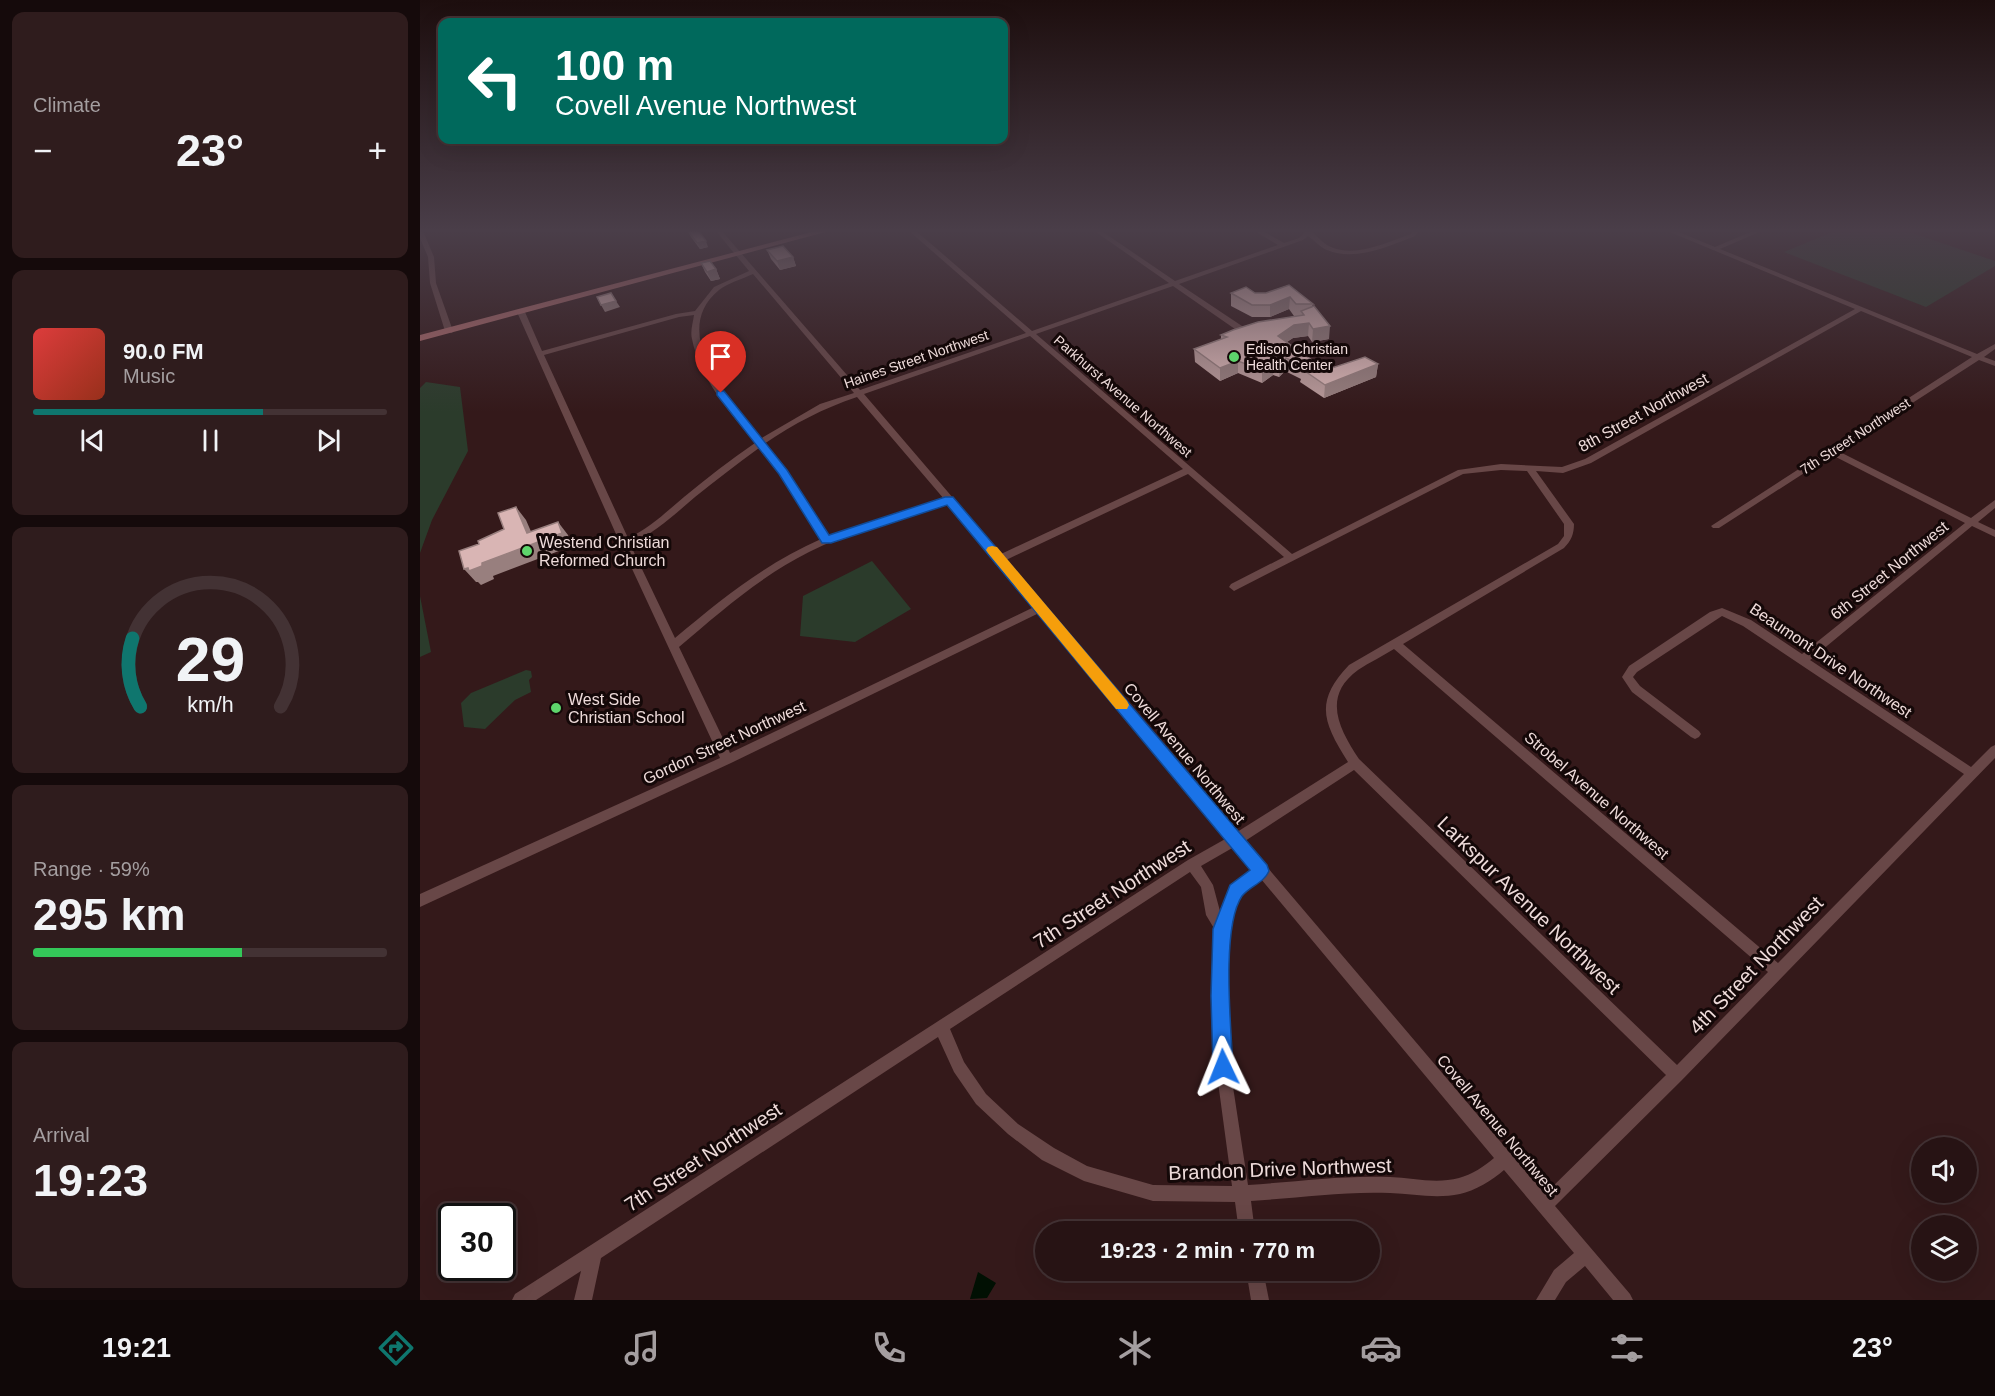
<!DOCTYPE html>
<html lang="en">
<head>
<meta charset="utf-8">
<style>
	:root { --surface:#271314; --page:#2f1c1d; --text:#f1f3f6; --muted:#a49ea0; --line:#433234; --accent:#0f766e }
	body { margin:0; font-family:Arial,sans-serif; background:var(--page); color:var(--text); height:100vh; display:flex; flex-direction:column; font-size:22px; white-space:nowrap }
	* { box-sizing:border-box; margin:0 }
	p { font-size:20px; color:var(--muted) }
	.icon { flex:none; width:33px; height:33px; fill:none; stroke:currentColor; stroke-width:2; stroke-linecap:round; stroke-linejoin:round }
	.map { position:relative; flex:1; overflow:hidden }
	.side { display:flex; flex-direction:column; gap:12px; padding:12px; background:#150a0b; width:420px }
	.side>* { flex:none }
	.guide { position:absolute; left:18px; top:18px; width:570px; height:126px; border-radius:12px; box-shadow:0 6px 24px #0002,0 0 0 2px var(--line); background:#00695c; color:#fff; overflow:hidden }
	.tools { position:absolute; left:1491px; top:1137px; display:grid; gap:12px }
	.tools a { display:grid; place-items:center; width:66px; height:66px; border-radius:50%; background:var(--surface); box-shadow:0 6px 24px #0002,0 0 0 2px var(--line); font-size:30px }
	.speed { position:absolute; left:18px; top:1203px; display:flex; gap:12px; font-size:30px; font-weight:700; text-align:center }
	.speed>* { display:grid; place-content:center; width:78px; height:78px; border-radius:50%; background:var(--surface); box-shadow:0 6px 24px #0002,0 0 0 2px var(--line); line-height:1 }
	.speed .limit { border:3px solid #111; border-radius:9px; background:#fff; color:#111 }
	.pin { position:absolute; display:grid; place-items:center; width:51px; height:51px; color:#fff; margin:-62px -26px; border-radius:50% 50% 50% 0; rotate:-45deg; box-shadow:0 0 6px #0007 }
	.pin .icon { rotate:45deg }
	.me { position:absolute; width:66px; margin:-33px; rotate:358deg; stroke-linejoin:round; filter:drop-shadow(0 0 4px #0008) }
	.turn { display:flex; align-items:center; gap:21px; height:126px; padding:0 18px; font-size:27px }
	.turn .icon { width:78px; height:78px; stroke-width:2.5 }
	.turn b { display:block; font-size:42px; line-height:51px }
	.big { font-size:45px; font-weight:700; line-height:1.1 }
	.side .widget { flex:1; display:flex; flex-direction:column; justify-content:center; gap:9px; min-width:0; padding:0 21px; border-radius:12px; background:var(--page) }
	.side .dial { align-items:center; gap:0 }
	.dial svg { height:156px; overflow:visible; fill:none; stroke:var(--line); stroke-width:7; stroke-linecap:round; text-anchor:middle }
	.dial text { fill:var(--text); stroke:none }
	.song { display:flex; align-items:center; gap:18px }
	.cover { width:72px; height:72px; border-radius:9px; background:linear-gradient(135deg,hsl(0 70% 55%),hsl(10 70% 35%)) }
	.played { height:6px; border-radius:3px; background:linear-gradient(90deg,var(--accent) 65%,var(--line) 65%) }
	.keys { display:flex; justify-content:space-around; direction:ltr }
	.heat { display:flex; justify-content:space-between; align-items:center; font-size:33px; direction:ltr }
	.charge { height:9px; border-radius:4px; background:linear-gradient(90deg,#34c759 59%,var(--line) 0) }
	.trip { position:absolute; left:615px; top:1221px; width:345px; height:60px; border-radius:30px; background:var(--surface); box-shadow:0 6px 24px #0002,0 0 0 2px var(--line); font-weight:700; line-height:60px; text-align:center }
	.tabs { display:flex; height:96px; justify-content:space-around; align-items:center; background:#100808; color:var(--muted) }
	.tabs .icon { width:42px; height:42px }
	.tabs .current { color:var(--accent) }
	.tabs b { font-size:27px; color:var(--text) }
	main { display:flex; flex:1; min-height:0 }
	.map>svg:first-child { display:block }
	.green { fill:#2b3b2b }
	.water { fill:#011003 }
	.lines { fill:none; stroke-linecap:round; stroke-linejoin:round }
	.minor { fill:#684747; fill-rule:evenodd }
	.major { fill:#ad6a6b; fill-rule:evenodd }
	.wall { fill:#bb9c9b }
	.shaded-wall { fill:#987f7e }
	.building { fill:#d9b5b4; stroke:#987f7e; stroke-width:1.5 }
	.route { fill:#1a73e8; stroke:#114b97; stroke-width:1.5 }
	.slow { fill:#f59e0b }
	.poi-dot { fill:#5ed56c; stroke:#140808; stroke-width:2 }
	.labels { text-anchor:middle; stroke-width:6; stroke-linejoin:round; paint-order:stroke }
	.far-poi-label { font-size:14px; fill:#eedbda; stroke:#140808; text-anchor:start }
	.far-street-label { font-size:14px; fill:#eedbda; stroke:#140808 }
	.street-label { font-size:16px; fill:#eedbda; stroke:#140808 }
	.poi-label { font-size:16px; fill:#eedbda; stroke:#140808; text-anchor:start }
	.near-street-label { font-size:20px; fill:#eedbda; stroke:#140808 }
</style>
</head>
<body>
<main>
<section class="side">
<div class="widget"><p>Climate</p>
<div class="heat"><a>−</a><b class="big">23°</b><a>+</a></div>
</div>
<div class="widget">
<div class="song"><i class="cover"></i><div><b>90.0 FM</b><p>Music</p></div></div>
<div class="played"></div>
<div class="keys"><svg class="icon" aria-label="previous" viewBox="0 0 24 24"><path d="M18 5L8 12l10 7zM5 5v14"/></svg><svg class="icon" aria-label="pause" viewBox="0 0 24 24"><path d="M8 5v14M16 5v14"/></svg><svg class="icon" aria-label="next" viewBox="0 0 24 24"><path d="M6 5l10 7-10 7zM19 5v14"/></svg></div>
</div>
<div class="widget dial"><svg viewBox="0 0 100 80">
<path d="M14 69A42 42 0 1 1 86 69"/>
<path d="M14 69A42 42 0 0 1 10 34" stroke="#0f766e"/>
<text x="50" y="56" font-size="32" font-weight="700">29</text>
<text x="50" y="72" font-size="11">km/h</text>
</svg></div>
<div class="widget"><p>Range · 59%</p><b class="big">295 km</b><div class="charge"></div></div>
<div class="widget"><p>Arrival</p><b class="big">19:23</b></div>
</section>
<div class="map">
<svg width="1575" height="1300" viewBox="0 0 1575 1300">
	<rect width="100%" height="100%" fill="#34191a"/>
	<path class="green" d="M 1417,230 L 1483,230 L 1575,261 L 1575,266 L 1506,307 L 1364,252 Z
		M 6,382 L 40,387 L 48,451 L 12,520 L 0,553 L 0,388 Z
		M 452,561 L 491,609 L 435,642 L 380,636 L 383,596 Z
		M 0,596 L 11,652 L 0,657 Z
		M 106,670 L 111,671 L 112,677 L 109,680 L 111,692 L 95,700 L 65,729 L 44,727 L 41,703 L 51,693 Z"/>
	<path class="water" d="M 558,1272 L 576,1283 L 567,1298 L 550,1299 Z"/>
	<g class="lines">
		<path class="minor" d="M 0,230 L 3,231 L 14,257 L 16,283 L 33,331 L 32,333 L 25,331 L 10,283 L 8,257 L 0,238 Z
			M 295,230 L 301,230 L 440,390 L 606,333 L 488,230 L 495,230 L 612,331 L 749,283 L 673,230 L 680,230 L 755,281 L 858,245 L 833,230 L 841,230 L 864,243 L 879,238 L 887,230 L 894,230 L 892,232 C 898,237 905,245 911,247 C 936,258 967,242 991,234 L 994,230 L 1000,230 L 995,236 C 969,246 935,262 907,250 C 901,248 894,240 888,236 L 883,240 L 759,284 L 831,332 L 831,336 L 825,336 L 753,286 L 616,334 L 872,554 L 1038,470 L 1081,464 L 1142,467 L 1165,459 L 1435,309 L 1245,230 L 1254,230 L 1295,247 L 1335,230 L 1344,230 L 1300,249 L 1557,354 L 1575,344 L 1575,349 L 1564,357 L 1575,361 L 1575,366 L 1559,360 L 1418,451 L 1551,518 L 1575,500 L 1575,508 L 1558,522 L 1575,530 L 1575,537 L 1552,526 L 1390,660 L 1551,767 L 1571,747 L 1575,745 L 1575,758 L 1262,1080 L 1135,1206 L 1210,1294 L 1213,1300 L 1193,1300 L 1165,1266 L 1146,1282 L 1135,1300 L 1116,1300 L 1134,1270 L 1154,1253 L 1084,1170 C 1073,1180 1054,1191 1040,1194 C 1016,1199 994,1194 970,1193 C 924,1191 877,1198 831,1201 L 835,1232 L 819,1232 L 815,1202 L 733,1201 L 664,1181 L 622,1160 L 588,1134 L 556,1104 L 534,1072 L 518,1037 L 181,1258 L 172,1300 L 154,1300 L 161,1271 L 116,1300 L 92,1300 L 95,1294 L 768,860 L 807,838 L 619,613 L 311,763 L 0,907 L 0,894 L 300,758 L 200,543 L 97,312 L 101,310 L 105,312 L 122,351 L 256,314 L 275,311 L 294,287 L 329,271 ZM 333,274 L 434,393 L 400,404 L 340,439 C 311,404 247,332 299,290 C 308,283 322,279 333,274 ZM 1441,311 L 1552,357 L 1291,526 L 1293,528 L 1299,528 L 1412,455 L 1545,523 L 1382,654 L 1331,620 L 1302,608 L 1290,612 L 1209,666 L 1202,677 L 1212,692 L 1271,737 L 1275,739 L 1279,737 L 1281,734 L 1279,731 L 1220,686 L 1213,677 L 1217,672 L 1302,616 L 1323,626 L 1544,774 L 1358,963 L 983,644 L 1144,548 C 1151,541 1154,534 1154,524 L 1116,471 L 1143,473 L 1171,463 ZM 274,315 C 273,323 270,331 272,339 C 280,379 310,412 335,443 C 310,460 287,478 264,497 C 246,512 229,529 208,538 L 124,355 L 259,317 ZM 610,336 L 763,469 L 581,554 L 444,394 ZM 437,397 L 524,499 L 409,536 L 377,485 L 344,444 C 375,423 402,409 437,397 ZM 339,448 L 371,489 L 401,539 C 346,563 300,600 255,638 L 210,544 C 235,533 254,515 275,497 C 296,480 317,464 339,448 ZM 1081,470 L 1107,471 L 1144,524 L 1144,536 L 1138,544 L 929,665 C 894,702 903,722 928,762 L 817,832 L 586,560 L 768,474 L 864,557 L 811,584 L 809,587 L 814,591 L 1043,474 ZM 528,503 L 614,607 L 310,753 L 259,647 C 300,612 341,576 389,552 C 433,530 481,518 528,503 ZM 974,649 L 1348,972 L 1257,1065 L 939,759 C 920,730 901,697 938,670 C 950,662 963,656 974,649 ZM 934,770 L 1246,1075 L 1125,1194 L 825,841 ZM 814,847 L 833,869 L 811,887 L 801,915 L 793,885 L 781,866 ZM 770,872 L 781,887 L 786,915 L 795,930 L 793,996 L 796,1067 L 812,1186 L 733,1185 L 667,1166 L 634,1148 L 598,1124 L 566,1094 L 544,1062 L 530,1029 ZM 841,879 L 1074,1158 C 1065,1166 1051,1175 1039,1178 C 1016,1184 993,1178 970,1177 C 923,1175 875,1182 828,1185 L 810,1067 L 807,996 L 809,929 L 821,895 Z
			M 1568,230 L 1575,230 L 1575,234 Z
			M 826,1270 L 843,1270 L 849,1300 L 831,1300 Z"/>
		<path class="major" d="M 399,230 L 413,230 L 0,341 L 0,335 Z"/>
	</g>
	<path class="wall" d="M 268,231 L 288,247 L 280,249 L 271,237 Z
		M 347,250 L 373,257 L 376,266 L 360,270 L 351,259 Z
		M 281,263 L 296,269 L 300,279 L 291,281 L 285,272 Z
		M 869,285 L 893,304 L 892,307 L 909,339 L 892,342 L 888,336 L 873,338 L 867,342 L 906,370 L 958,364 L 956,377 L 904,398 L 880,382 L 881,379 L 865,371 L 859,377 L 853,375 L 842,383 L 818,373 L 800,381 L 775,362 L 774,349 L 801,339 L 801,335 L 874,316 L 869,309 L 850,317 L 832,317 L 811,306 L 811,293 L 846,293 Z"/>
	<path class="shaded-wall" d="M 286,241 L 288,247 L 280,249 L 277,243 Z
		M 373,257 L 376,266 L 360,270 L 357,261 Z
		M 296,269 L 300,279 L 291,281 L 287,272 Z
		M 870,297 L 869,309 L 850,317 L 850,305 Z
		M 196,301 L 200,307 L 185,312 L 181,305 Z
		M 889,323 L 888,336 L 873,338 L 857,348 L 858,336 L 874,325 Z
		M 910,326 L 909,339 L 892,342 L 893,329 Z
		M 866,358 L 865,371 L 859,377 L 860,364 Z
		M 818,361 L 818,373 L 800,381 L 800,368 Z
		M 854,362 L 853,375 L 842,383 L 842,370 Z
		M 958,364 L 956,377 L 904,398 L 905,385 Z
		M 96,507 L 106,520 L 116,543 L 138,522 L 148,535 L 152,546 L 73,576 L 74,579 L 61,585 L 58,582 L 56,582 L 44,569 L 62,563 L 107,533 Z"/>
	<path class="building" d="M 271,230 L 278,230 L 286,241 L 277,243 L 268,231 Z
		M 363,246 L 373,257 L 357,261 L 347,250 Z
		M 290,261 L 296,269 L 287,272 L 281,263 Z
		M 869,285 L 893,304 L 876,304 L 870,297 L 850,305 L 832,305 L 811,293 L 826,287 L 835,293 L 846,293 Z
		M 191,293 L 196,301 L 181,305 L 177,297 Z
		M 894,306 L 910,326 L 893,329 L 889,323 L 874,325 L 858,336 L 906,370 L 945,357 L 958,364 L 905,385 L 882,369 L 885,367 L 866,358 L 860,364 L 854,362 L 842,370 L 818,361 L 800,368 L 774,349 L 807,337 L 801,335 L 813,330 L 838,322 L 884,315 L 881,311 Z
		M 96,507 L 107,533 L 138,522 L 142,533 L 62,563 L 62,566 L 49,571 L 48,568 L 44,569 L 39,551 L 59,544 L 58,541 L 84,529 L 78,513 Z"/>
	<linearGradient id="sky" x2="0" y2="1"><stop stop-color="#1d0e0e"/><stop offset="0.56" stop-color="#4a3e49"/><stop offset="1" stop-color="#4a3e49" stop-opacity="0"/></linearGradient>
	<rect width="1575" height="412" fill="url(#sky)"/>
	<path class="route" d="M 297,391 L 304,391 L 367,470 L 409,535 L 525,497 L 533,497 L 847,865 L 849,871 C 844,883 830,886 822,896 C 801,927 811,1028 813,1067 L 810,1074 L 803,1077 L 796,1074 L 793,1067 L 791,996 L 793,929 L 810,885 L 830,870 L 527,505 L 411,543 L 402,543 L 359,474 L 297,395 Z"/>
	<path class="slow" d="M 572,546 L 577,547 L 707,701 L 709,705 L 707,709 L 696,709 L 568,553 L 566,550 L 568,547 Z"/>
	<g class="poi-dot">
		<circle cx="814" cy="357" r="6"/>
		<circle cx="107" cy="551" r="6"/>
		<circle cx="136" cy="708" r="6"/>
	</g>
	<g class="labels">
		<g class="far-poi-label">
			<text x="826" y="354">Edison Christian<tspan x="826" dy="16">Health Center</tspan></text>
		</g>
		<g class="far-street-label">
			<text transform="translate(496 359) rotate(-19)" y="5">Haines Street Northwest</text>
			<text transform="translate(703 396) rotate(41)" y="5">Parkhurst Avenue Northwest</text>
			<text transform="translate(1435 436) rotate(-33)" y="5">7th Street Northwest</text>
		</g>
		<g class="street-label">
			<text transform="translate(1223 412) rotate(-29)" y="6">8th Street Northwest</text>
			<text transform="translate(1469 570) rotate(-39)" y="6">6th Street Northwest</text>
			<text transform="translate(1411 660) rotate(34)" y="6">Beaumont Drive Northwest</text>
			<text transform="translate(304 742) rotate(-25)" y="6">Gordon Street Northwest</text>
			<text transform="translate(765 753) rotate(50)" y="6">Covell Avenue Northwest</text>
			<text transform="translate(1177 795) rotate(41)" y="6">Strobel Avenue Northwest</text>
			<text transform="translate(1078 1125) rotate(50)" y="6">Covell Avenue Northwest</text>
		</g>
		<g class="poi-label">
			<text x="119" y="548">Westend Christian<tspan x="119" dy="18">Reformed Church</tspan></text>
			<text x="148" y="705">West Side<tspan x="148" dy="18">Christian School</tspan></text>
		</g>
		<g class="near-street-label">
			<text transform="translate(692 894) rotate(-33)" y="7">7th Street Northwest</text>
			<text transform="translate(1109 905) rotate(44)" y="7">Larkspur Avenue Northwest</text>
			<text transform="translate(1336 965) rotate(-46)" y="7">4th Street Northwest</text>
			<text transform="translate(283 1157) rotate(-33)" y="7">7th Street Northwest</text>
			<text transform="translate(860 1169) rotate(-2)" y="7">Brandon Drive Northwest</text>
		</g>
	</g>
</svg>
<div class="tools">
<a><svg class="icon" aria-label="sound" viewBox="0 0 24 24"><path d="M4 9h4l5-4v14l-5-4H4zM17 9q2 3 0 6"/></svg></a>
<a><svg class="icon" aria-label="layers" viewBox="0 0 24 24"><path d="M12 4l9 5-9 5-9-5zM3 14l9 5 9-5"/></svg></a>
</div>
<div class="speed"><div class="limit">30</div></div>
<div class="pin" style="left:301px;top:393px;background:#d93025"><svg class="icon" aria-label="arrive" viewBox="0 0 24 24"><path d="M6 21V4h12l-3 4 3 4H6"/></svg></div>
<svg class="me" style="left:803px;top:1067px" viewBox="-20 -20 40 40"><path d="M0-17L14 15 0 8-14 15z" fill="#1a73e8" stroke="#fff" stroke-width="4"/></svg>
<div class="trip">19:23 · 2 min · 770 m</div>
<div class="guide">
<div class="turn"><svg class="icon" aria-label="left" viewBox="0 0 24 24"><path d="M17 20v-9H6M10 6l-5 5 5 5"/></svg><div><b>100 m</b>Covell Avenue Northwest</div></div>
</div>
</div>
</main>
<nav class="tabs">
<b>19:21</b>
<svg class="icon current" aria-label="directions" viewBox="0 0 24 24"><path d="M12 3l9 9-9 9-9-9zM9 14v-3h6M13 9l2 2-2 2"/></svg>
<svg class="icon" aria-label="music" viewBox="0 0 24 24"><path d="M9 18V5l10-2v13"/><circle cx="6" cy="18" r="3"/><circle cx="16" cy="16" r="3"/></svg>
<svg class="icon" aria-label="phone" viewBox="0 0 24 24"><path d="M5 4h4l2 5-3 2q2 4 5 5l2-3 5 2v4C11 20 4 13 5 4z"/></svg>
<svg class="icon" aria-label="climate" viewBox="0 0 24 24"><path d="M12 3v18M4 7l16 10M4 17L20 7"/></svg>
<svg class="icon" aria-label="car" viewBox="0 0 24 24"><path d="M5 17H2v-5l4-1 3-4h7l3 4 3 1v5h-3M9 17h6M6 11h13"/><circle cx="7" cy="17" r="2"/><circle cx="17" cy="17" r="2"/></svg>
<svg class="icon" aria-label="filters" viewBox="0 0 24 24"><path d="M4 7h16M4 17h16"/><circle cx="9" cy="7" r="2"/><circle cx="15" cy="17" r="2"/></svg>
<b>23°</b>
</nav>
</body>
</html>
